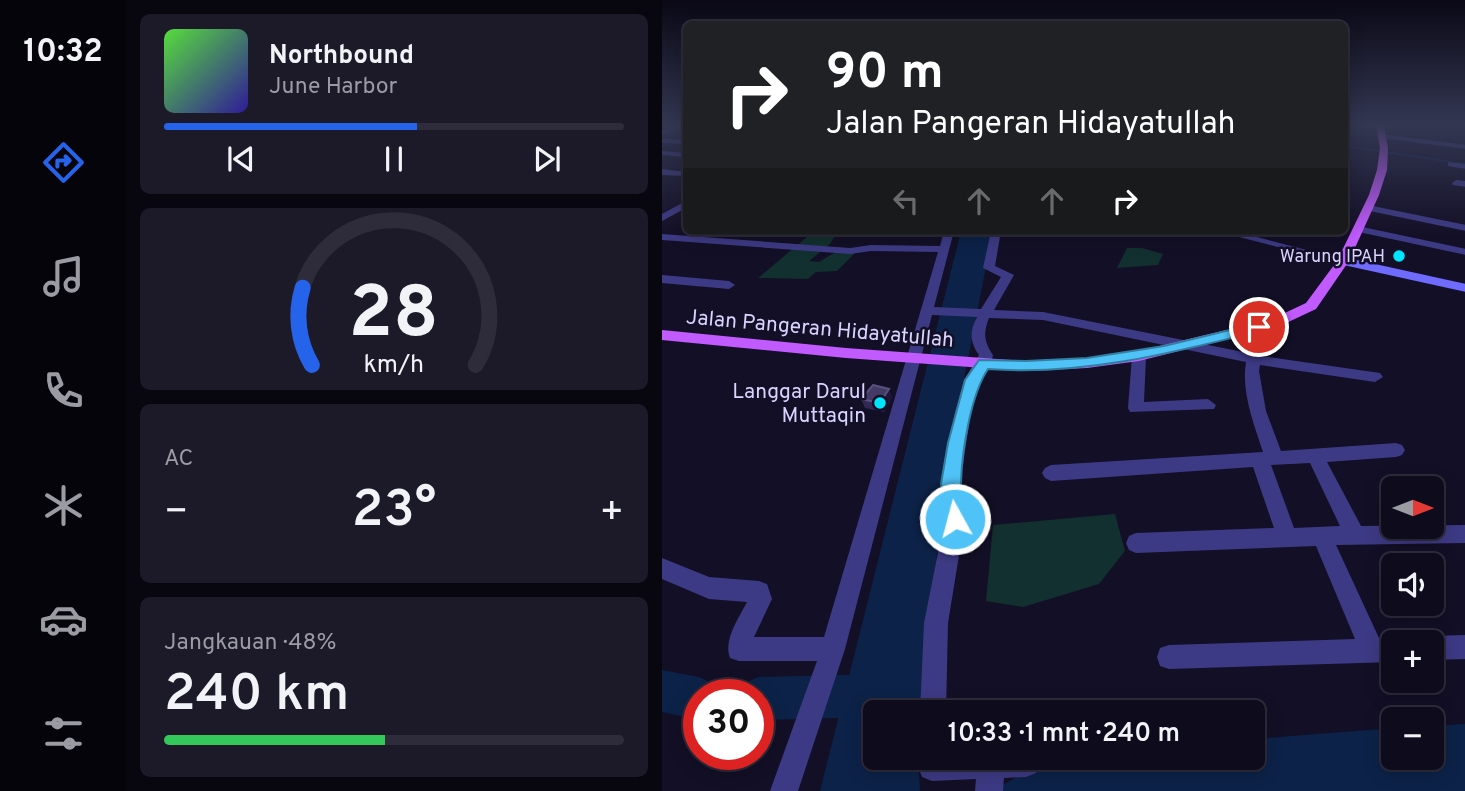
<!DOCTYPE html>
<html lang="id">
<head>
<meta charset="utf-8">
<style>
	:root { --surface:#0e0b1c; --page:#1c1929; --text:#f1f3f6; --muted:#9b9ba3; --line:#2e2b3b; --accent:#2563eb }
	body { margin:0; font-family:Overpass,sans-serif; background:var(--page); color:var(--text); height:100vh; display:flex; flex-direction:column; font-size:26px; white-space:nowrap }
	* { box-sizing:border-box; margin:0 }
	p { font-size:23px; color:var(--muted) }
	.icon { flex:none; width:38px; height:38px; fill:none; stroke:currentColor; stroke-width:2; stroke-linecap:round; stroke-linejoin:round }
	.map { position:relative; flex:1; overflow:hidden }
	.drawer { display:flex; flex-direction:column; gap:14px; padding:14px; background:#08060f; width:536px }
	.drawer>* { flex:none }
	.banner { position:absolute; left:21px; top:21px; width:665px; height:214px; border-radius:10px; box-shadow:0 4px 18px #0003,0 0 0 2px var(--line); background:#202124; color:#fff; overflow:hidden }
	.needle { width:46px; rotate:90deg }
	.buttons { position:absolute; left:719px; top:476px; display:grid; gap:14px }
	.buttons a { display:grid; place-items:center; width:63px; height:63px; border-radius:10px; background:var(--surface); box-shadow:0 4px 18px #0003,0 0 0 2px var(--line); font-size:35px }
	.speed { position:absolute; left:21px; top:679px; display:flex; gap:14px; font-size:35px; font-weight:700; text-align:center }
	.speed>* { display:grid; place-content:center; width:91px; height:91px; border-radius:50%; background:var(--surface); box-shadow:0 4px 18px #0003,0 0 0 2px var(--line); line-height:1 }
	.speed .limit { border:10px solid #d22; background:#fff; color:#111 }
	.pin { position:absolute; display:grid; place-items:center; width:60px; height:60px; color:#fff; margin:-30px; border:4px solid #fff; border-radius:50%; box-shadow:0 2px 7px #0007 }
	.me { position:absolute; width:77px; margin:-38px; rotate:353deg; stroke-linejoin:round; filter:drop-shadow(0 0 5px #0008) }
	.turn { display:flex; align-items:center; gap:24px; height:147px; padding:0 28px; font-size:32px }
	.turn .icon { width:91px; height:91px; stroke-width:2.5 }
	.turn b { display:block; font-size:49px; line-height:60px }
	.lanes { display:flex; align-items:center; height:66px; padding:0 28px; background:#0003; justify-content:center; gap:35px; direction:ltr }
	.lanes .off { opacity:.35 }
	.big { font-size:52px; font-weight:600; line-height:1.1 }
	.drawer .tile { flex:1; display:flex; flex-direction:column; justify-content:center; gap:10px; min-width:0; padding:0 24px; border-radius:10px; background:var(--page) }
	.drawer .dial { align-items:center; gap:0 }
	.dial svg { height:182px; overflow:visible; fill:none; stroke:var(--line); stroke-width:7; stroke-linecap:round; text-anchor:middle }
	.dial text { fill:var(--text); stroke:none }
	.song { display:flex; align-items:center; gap:21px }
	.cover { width:84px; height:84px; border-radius:10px; background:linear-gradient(135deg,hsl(110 70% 55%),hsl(250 70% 35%)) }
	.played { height:7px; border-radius:4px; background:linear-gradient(90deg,var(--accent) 55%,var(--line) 55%) }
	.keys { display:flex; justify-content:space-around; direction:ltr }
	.heat { display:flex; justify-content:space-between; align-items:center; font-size:38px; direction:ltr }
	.charge { height:10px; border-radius:5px; background:linear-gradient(90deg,#34c759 48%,var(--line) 0) }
	.trip { position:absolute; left:201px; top:700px; width:402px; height:70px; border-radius:10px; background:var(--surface); box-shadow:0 4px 18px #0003,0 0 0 2px var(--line); font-weight:600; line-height:70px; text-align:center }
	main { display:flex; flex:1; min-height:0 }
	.tab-bar { display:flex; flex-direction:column; width:126px; justify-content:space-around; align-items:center; background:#06040b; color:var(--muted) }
	.tab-bar .icon { width:49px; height:49px }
	.tab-bar .on { color:var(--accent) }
	.tab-bar b { font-size:32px; color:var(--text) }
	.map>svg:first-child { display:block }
	.green { fill:#12302f }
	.water { fill:#0c2248 }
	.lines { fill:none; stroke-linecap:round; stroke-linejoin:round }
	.stream { stroke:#0c2248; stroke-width:2 }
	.river { fill:#0c2248; fill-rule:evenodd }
	.street { fill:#3d3a85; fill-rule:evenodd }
	.secondary { fill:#6f6bff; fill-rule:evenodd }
	.primary { fill:#c25bff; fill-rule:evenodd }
	.wall { fill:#312854 }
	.shaded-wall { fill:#1d163a }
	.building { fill:#433a66; stroke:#5a527e; stroke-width:2 }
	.route { fill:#4fc3f7; stroke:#337fa1; stroke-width:2 }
	.poi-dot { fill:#00e5ff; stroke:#130f26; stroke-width:2.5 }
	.labels { text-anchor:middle; stroke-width:5; stroke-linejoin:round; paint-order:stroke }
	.far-poi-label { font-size:18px; fill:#d9d4ff; stroke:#130f26; text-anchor:end }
	.street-label { font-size:21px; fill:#d9d4ff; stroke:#130f26 }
	.poi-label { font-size:21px; fill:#d9d4ff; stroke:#130f26; text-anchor:end }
</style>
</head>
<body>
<main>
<nav class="tab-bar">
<b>10:32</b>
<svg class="icon on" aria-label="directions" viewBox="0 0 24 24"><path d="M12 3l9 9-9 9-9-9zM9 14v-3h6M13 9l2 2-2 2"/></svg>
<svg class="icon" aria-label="music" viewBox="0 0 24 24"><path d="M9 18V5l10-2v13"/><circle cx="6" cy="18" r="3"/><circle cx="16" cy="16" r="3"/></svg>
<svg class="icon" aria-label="phone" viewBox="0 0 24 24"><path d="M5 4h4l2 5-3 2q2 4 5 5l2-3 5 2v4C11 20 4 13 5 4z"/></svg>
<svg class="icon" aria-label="climate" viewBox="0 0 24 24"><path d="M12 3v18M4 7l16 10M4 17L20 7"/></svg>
<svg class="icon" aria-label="car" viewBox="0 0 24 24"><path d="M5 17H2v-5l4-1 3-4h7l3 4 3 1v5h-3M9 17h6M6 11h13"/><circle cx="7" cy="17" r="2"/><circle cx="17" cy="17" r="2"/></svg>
<svg class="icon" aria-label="filters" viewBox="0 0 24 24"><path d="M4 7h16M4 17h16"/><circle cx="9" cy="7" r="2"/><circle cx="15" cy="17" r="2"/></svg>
</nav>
<section class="drawer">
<div class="tile">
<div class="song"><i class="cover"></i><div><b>Northbound</b><p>June Harbor</p></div></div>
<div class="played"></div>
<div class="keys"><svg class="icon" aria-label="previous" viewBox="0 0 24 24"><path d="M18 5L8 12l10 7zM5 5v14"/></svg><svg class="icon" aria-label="pause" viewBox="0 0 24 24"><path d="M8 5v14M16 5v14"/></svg><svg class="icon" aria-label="next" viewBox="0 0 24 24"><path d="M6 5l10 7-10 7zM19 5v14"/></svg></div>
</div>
<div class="tile dial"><svg viewBox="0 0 100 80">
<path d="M14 69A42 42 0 1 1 86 69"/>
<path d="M14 69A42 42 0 0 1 10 35" stroke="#2563eb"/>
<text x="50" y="56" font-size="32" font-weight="700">28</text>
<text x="50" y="72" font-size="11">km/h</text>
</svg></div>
<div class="tile"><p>AC</p>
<div class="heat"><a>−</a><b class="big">23°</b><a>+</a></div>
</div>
<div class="tile"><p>Jangkauan · 48%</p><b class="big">240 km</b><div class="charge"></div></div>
</section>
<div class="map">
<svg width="804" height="791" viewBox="0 0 804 791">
	<rect width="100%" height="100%" fill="#130f26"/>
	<path class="green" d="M 152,231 L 176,231 L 168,244 L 147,261 L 157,262 L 172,253 L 193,253 L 175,271 L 154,272 L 146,279 L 96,278 Z
		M 465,248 L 480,248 L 501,254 L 496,265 L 455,268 Z
		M 453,514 L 463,551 L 437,584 L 361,607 L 324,601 L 331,525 Z"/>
	<path class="water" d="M 299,231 L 331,231 L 287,456 L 262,659 L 259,712 L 214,712 L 214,758 L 256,758 L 258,791 L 158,791 Z
		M 803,724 L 803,791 L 330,791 L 387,758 L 592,758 L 592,739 L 731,728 L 732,758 L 770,758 L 770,726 Z"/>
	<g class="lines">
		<path class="stream" d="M 682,146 L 804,164"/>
		<path class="river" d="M 0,670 L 37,677 L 52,684 L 57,695 L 37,695 L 37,720 L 0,712 Z
			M 217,674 L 232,680 L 238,695 L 232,710 L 214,712 L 214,717 L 96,720 L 96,695 L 76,695 L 81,684 L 96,677 Z"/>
		<path class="street" d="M 16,125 L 24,127 L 0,134 L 0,130 Z
			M 694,125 L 718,125 L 721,127 L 718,129 Z
			M 717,134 L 804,145 L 804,149 L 720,138 Z
			M 0,139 L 24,140 L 24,144 L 0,143 Z
			M 0,151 L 24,153 L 24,157 L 0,155 Z
			M 786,162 L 804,164 L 804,169 L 786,166 Z
			M 0,169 L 24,172 L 24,176 L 0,175 Z
			M 794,180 L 804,181 L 804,187 L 791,185 L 790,183 Z
			M 20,203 L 24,203 L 24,208 L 0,221 L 0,214 Z
			M 706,205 L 804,225 L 804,231 L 703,210 L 701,208 Z
			M 696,226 L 804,249 L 804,255 L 692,231 L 691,229 Z
			M 282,231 L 292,231 L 272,307 L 319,309 L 339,277 L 321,268 L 329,231 L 339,231 L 333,266 L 352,275 L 332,310 L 381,312 L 586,353 L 590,327 L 597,323 L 604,327 L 600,356 L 718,373 L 721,377 L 713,382 L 598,365 L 597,371 L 604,411 L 619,451 L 734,443 L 740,445 L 743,450 L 740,455 L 734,457 L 665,462 L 699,526 L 804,525 L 804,543 L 674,545 L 717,638 L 732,638 L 741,641 L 732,642 L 732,662 L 507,669 L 498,666 L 495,657 L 498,648 L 507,645 L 693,639 L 654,546 L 474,553 L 467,550 L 464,543 L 467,536 L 474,533 L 612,528 L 591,467 L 389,481 L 383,478 L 380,473 L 383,468 L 389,465 L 601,452 C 592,424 579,392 584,362 L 381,320 L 327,318 C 321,333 322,342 331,355 L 329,363 L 317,381 L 309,412 L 299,477 L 304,512 L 286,623 L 284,712 L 258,712 L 262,623 L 284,512 L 281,477 L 293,412 L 302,380 L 317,355 C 308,342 307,332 315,317 L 270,315 L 183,649 L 136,791 L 108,791 L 155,661 L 77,661 L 68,658 C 61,639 77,618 85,602 L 47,599 L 0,579 L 0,558 L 47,577 L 97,581 L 105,584 L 110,599 L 92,637 L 162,637 L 276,252 L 209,251 L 188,254 L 0,240 L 0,234 L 188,248 L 209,245 L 278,246 ZM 648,463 L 678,526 L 632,528 L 609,465 Z
			M 554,231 L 572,231 L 687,261 L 681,264 Z
			M 0,275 L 67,281 L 73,285 L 67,289 L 0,283 Z
			M 477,351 L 484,356 L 482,402 L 546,399 L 554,405 L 552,409 L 468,412 L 466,408 L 470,356 Z
			M 804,635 L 804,659 L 770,660 L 770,642 L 760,642 L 770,636 Z
			M 256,758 L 376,758 L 378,763 L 374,773 L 364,777 L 342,778 L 341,791 L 313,791 L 314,779 L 270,781 L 260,777 L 256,767 Z"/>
		<path class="secondary" d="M 681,257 L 804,284 L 804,292 L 677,264 L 677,258 Z"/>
		<path class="primary" d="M 714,125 L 722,125 L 726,148 L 725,170 L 717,195 L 687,261 L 654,309 L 620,325 L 477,361 L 425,368 L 364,371 L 184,358 L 0,340 L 0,330 L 184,348 L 364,361 L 425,358 L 477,351 L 610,319 L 644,303 L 675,261 L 707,195 L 715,170 L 718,148 Z"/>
	</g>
	<path class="wall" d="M 227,389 L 230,398 L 222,412 L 203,408 L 199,399 Z"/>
	<path class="shaded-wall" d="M 227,389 L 230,398 L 222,412 L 218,403 Z"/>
	<path class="building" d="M 211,385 L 227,389 L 218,403 L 199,399 Z"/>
	<linearGradient id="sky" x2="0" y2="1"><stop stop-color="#0a0815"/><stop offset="0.53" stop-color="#333752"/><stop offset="1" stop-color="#333752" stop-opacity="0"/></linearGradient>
	<rect width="804" height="236" fill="url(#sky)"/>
	<path class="route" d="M 597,323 L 604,327 L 602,330 C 510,353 421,376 326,369 C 309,394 300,450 299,482 C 298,497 307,509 300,525 L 293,527 L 286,525 L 279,484 L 286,443 L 303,380 L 317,360 L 364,361 L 425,358 L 502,346 Z"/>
	<g class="poi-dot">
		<circle cx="737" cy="256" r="7"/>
		<circle cx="218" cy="403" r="7"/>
	</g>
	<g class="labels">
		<g class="far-poi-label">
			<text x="723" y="262">Warung IPAH</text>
		</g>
		<g class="street-label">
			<text transform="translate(158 328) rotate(5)" y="7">Jalan Pangeran Hidayatullah</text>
		</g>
		<g class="poi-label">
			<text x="204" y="398">Langgar Darul<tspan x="204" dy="24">Muttaqin</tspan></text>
		</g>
	</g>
</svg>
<div class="buttons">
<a><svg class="needle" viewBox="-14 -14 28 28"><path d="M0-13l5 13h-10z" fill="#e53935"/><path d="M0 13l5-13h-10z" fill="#9b9ba3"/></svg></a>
<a><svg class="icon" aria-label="sound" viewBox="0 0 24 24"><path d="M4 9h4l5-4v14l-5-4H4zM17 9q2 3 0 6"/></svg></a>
<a>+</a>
<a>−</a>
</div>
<div class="speed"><div class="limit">30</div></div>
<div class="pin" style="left:597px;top:327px;background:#d93025"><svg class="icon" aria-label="arrive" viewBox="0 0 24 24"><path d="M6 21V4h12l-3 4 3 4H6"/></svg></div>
<svg class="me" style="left:293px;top:519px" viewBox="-20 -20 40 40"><circle r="17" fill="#4fc3f7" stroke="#fff" stroke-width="3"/><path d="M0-11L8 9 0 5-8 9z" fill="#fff"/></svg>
<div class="trip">10:33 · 1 mnt · 240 m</div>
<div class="banner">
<div class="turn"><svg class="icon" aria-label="right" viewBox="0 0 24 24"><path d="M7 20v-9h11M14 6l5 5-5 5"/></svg><div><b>90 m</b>Jalan Pangeran Hidayatullah</div></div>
<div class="lanes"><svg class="icon off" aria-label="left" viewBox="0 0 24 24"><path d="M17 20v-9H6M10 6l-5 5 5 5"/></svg><svg class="icon off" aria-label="ahead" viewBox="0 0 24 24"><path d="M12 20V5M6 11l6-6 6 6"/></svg><svg class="icon off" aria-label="ahead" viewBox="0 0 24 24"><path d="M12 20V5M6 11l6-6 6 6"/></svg><svg class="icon" aria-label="right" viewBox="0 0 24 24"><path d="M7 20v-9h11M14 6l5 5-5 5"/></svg></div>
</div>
</div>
</main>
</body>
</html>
